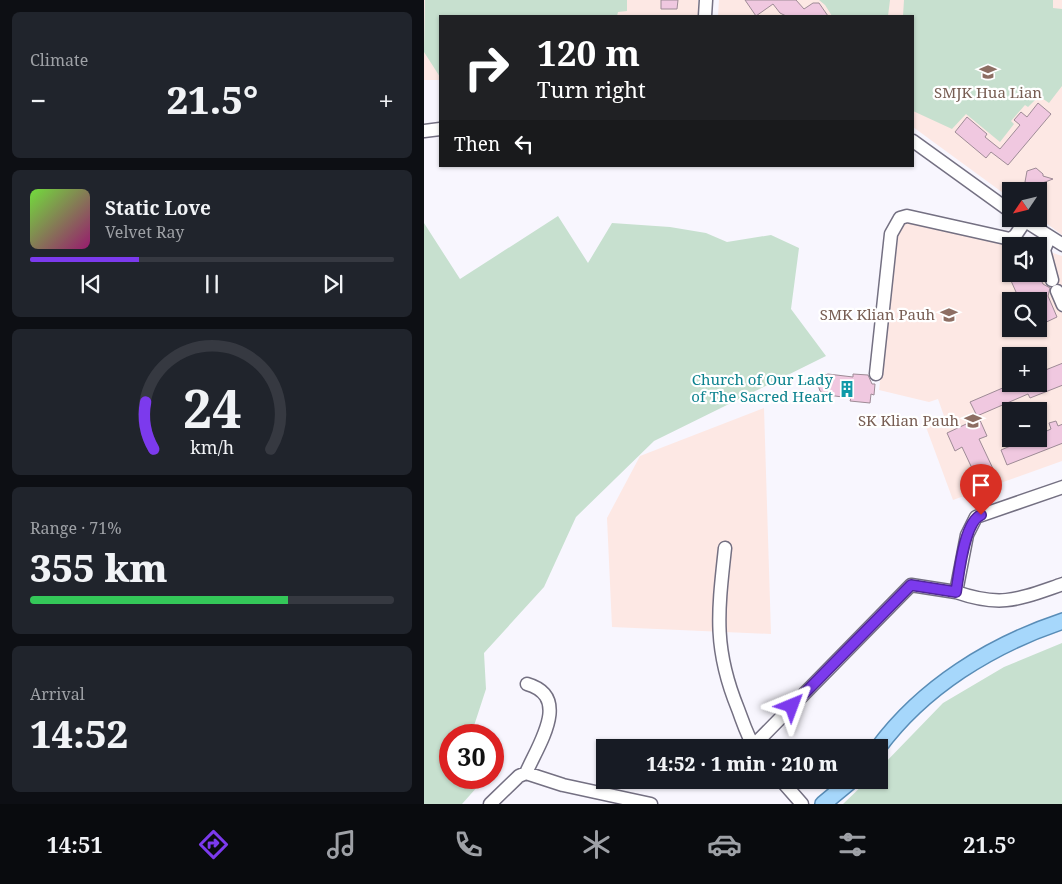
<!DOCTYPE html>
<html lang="en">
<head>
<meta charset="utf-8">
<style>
	:root { --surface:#171b24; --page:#20242c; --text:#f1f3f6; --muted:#9ea1a6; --line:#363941; --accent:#7c3aed }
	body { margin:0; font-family:"Noto Serif",serif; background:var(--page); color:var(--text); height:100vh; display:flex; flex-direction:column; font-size:19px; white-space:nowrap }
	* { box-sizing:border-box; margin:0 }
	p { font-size:16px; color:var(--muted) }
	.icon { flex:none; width:28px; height:28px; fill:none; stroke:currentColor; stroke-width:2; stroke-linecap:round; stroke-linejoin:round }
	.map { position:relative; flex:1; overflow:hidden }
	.side { display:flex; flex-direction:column; gap:12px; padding:12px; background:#0d0f14; width:424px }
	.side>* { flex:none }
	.hud { position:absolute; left:15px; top:15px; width:475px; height:152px; border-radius:0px; box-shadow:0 1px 4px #0004; background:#202124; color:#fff; overflow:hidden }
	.needle { width:32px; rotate:235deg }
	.controls { position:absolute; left:578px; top:182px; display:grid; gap:10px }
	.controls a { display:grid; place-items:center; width:45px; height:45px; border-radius:0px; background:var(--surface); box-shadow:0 1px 4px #0004; font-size:25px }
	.speed { position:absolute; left:15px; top:724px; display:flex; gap:10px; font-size:25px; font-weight:700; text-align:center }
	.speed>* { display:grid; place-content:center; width:65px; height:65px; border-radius:50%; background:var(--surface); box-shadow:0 1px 4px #0004; line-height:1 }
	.speed .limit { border:8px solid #d22; background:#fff; color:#111 }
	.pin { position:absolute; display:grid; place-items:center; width:42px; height:42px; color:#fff; margin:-51px -21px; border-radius:50% 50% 50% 0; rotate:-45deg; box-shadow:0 0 5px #0007 }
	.pin .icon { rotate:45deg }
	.me { position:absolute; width:55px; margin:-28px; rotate:44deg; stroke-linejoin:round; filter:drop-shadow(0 0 4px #0008) }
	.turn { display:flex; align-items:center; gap:18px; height:105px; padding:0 15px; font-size:22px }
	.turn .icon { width:65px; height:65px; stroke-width:2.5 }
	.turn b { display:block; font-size:35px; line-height:42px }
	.then { display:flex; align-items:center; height:48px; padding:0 15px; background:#0003; gap:10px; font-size:19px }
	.big { font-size:38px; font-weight:800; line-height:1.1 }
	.side .card { flex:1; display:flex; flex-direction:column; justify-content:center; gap:8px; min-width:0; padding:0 18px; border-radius:8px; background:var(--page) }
	.side .dial { align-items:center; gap:0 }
	.dial svg { height:130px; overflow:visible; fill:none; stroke:var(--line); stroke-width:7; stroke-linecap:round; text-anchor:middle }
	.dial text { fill:var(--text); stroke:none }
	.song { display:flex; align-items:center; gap:15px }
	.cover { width:60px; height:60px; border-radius:8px; background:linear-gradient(135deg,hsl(100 70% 55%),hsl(320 70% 35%)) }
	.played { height:5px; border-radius:2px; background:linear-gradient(90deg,var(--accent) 30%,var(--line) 30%) }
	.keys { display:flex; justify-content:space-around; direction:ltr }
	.heat { display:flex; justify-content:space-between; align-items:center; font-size:28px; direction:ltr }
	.charge { height:8px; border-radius:4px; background:linear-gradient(90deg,#34c759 71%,var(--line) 0) }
	.trip { position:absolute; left:172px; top:739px; width:292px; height:50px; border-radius:0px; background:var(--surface); box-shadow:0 1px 4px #0004; font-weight:800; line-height:50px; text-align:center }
	.tab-bar { display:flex; height:80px; justify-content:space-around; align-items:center; background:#090b0e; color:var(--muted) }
	.tab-bar .icon { width:35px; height:35px }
	.tab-bar .selected { color:var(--accent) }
	.tab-bar b { font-size:22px; color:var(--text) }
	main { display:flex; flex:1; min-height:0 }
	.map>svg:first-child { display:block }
	.education { fill:#fde8e4; fill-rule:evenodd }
	.green { fill:#c7e0cf }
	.building { fill:#f0c8e0; stroke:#9e8b96 }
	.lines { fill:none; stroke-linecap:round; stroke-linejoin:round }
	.minor-casing { stroke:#747082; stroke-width:15 }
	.major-casing { stroke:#598db7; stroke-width:18 }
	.minor { stroke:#fff; stroke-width:12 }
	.major { stroke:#a6d7fb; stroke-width:15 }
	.route-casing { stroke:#51269a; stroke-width:12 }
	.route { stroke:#7c3aed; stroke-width:9 }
	.labels { text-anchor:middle; stroke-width:4.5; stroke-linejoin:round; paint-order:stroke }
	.education-label { font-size:15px; fill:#785e54; stroke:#fff; text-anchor:end }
	.culture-label { font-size:15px; fill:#0d838f; stroke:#fff; text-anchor:end }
</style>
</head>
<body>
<main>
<section class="side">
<div class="card"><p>Climate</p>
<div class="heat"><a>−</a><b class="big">21.5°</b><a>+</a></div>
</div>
<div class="card">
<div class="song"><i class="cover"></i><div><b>Static Love</b><p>Velvet Ray</p></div></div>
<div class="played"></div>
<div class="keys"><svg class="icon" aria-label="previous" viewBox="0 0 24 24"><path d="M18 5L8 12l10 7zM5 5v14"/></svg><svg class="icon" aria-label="pause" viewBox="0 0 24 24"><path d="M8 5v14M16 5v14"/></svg><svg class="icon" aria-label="next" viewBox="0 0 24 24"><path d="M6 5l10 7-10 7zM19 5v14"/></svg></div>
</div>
<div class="card dial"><svg viewBox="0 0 100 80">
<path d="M14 69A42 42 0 1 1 86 69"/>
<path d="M14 69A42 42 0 0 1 9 40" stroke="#7c3aed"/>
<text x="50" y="56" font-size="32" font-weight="700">24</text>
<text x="50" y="72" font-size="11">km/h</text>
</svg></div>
<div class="card"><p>Range · 71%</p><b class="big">355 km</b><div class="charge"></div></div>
<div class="card"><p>Arrival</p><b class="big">14:52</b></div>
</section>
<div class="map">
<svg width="639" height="804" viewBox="0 0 639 804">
	<rect width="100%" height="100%" fill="#f8f6fe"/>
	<path class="education" d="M 0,0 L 274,0 L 274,16 L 16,16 L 16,80 L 0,80 Z
		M 295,0 L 638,0 L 638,235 L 614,217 L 614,191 L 586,191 L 586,198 L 489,127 L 489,16 L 294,16 Z
		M 476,221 L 603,246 L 586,246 L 586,274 L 614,274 L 614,248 L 638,256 L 638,461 L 529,500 L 502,427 L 520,416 L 514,399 L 505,402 L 455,390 ZM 586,301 L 614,301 L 614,329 L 586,329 ZM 586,356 L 614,356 L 614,384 L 586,384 ZM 586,411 L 614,411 L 614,439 L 586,439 Z
		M 340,408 L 347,634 L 188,627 L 183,518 L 216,456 Z"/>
	<path class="green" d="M 203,0 L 203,11 L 194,12 L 193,16 L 16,16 L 16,77 L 0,52 L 1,0 Z
		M 395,0 L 466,0 L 464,16 L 408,16 L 401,5 Z
		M 480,0 L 629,0 L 629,8 L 638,9 L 638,86 L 625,103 L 615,96 L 604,107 L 601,105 L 587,121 L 590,124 L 576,142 L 542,114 L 528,129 L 489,111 L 489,16 L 479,16 Z
		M 134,216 L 164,263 L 188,223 L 246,227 L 282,233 L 303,242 L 347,235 L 375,248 L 367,309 L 402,356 L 230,441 L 152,517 L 120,587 L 60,653 L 62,689 L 47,735 L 26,735 L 26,778 L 53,778 L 54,786 L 38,804 L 0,804 L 0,223 L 36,279 Z
		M 638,643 L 638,804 L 419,804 L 444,780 L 456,780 L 456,768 L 519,703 L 580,667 Z"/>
	<path class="building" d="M 237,0 L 254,0 L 253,9 L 237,9 Z
		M 321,0 L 372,0 L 380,9 L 389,3 L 395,3 L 404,16 L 362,16 L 356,13 L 349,4 L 332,16 Z
		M 614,103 L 627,114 L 584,165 L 567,152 L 562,158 L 531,132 L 543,117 L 563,134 L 561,137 L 576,149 L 596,125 L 590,120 L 597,112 L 603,117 Z
		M 612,168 L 619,174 L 619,176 L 629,179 L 608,187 L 601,182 L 603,171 Z
		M 584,274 L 614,274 L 619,284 L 626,288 L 624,296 L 633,317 L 614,326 L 614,301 L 596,301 Z
		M 639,363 L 639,385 L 606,398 L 604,394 L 553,416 L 546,402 L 588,384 L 614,384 L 614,373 Z
		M 404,374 L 429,377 L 429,374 L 444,375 L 448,384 L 451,384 L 450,395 L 447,394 L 446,403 L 426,401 L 427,398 L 403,395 L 396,391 L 393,382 L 395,377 Z
		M 555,418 L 563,436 L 555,439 L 571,473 L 554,481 L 538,447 L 531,451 L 523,433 Z
		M 632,421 L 634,426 L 639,424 L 639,443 L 583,465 L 577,450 L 603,439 L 614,439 L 614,435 L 627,429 L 625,423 Z"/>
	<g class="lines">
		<g class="minor-casing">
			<path id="minor" d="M 281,16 L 282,0
				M 0,131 L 16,129
				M 489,141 L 586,211
				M 598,219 L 639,245
				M 625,238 L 620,250 L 628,280
				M 633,291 L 639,305
				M 452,374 L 467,234 L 476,218 L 483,216 L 586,239 L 591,236 L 601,221
				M 301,548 C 294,612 289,648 314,709 C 319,722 323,736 331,748
				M 532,592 C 578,608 595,599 639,584
				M 330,745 L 487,585 L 532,592 L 543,535 L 552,517 L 639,487
				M 102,773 C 114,745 148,697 103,684
				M 357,780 L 378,804
				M 66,804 L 95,776 L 102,773 L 139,785 L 227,804"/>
		</g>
		<g class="major-casing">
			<path id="major" d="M 454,748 C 499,687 567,645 639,621
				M 399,804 L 428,780"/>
		</g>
		<use href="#minor" class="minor"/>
		<use href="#major" class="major"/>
	</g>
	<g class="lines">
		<g class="route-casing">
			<path id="route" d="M 368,706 L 487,585 L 532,592 C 535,574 540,522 557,515"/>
		</g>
		<use href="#route" class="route"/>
	</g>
	<defs>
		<g id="school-bare" transform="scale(1.35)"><path d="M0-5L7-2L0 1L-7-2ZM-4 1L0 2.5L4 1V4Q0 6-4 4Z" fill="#8d6e63" stroke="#fff" stroke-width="2.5" paint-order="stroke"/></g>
		<g id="building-bare" transform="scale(1.35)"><path d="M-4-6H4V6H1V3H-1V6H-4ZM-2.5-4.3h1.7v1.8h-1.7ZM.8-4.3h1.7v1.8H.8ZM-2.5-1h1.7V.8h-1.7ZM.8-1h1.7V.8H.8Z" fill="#0f9aa8" stroke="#fff" stroke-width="2.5" paint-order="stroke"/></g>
	</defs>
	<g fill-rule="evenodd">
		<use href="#school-bare" x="564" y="72"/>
		<use href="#school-bare" x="525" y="315"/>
		<use href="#building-bare" x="423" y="389"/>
		<use href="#school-bare" x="549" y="421"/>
	</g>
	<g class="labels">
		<g class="education-label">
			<text x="564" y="98" text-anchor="middle">SMJK Hua Lian</text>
			<text x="511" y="320">SMK Klian Pauh</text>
			<text x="535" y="426">SK Klian Pauh</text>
		</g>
		<g class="culture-label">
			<text x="409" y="385">Church of Our Lady<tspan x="409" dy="17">of The Sacred Heart</tspan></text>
		</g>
	</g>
</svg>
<div class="controls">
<a><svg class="needle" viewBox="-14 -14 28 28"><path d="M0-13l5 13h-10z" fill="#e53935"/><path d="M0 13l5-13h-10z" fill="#9ea1a6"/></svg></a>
<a><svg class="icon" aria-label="sound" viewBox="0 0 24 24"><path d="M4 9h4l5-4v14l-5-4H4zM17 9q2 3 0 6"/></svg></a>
<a><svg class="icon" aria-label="search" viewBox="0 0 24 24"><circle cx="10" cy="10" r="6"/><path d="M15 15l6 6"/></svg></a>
<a>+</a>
<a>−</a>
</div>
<div class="speed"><div class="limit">30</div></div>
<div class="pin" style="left:557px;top:515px;background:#d93025"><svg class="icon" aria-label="arrive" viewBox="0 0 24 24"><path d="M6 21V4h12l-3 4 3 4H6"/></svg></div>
<svg class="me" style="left:368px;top:706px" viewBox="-20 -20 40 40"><path d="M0-17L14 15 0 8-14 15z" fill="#7c3aed" stroke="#fff" stroke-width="4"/></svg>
<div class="trip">14:52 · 1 min · 210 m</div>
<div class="hud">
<div class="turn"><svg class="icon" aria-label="right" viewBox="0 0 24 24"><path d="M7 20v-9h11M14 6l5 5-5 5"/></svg><div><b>120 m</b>Turn right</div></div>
<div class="then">Then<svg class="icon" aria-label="left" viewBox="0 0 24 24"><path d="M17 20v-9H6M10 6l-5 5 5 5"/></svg></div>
</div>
</div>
</main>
<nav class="tab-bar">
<b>14:51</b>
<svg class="icon selected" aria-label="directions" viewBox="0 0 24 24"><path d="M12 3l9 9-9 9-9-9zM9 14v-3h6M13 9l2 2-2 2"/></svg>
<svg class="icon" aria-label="music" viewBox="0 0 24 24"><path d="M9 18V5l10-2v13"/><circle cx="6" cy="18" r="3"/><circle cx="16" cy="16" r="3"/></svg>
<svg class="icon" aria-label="phone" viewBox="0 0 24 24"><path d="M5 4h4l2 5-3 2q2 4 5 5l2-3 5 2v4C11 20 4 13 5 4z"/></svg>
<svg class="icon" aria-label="climate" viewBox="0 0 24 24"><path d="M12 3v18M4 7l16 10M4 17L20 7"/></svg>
<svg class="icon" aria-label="car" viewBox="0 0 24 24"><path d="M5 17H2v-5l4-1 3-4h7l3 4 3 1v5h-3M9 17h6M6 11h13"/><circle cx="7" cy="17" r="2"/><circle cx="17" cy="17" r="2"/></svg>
<svg class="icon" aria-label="filters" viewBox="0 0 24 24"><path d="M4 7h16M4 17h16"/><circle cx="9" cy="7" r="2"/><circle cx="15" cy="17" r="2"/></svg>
<b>21.5°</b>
</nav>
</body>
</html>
